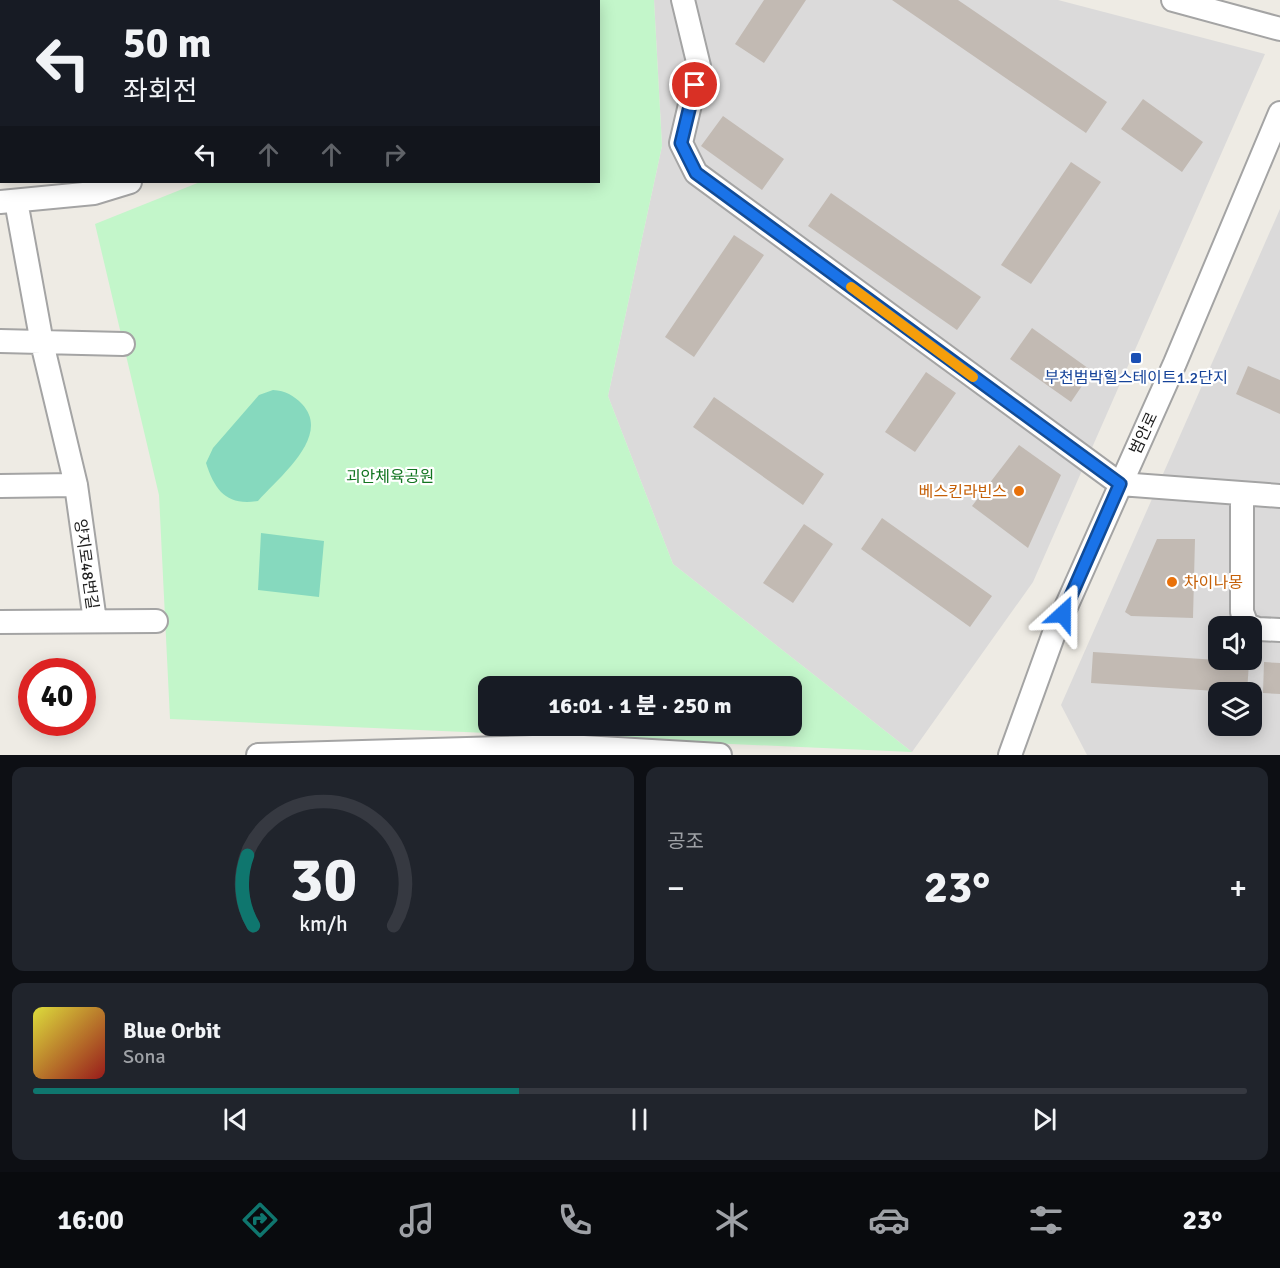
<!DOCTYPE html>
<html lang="ko">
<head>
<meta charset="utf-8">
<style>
	:root { --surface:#171b24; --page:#20242c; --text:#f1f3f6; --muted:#9ea1a6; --line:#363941; --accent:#0f766e }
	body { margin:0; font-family:Signika,"Noto Sans KR",sans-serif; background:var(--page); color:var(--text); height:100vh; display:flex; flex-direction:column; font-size:22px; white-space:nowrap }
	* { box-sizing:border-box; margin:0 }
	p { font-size:20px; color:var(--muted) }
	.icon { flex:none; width:33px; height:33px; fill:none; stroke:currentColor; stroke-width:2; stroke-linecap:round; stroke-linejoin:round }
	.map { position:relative; height:755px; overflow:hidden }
	.details { display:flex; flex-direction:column; gap:12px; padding:12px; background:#0d0f14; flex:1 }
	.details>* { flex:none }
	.hud { position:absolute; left:0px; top:0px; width:600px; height:183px; box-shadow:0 3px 15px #0003; background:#171b24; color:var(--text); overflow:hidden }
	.tools { position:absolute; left:1208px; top:616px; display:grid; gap:12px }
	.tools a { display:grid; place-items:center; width:54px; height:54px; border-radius:12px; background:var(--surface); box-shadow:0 3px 15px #0003; font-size:30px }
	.speed { position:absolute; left:18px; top:658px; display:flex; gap:12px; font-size:30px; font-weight:700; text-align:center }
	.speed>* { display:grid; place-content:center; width:78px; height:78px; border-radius:50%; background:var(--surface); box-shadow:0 3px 15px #0003; line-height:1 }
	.speed .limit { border:9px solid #d22; background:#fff; color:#111 }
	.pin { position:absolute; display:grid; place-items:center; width:51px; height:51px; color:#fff; margin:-26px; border:3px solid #fff; border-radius:50%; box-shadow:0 2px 6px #0007 }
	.me { position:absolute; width:66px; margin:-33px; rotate:24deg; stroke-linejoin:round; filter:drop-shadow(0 0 4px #0008) }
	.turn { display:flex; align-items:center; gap:21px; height:126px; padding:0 24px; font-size:27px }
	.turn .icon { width:78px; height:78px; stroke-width:2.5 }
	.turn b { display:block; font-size:42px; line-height:51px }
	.lanes { display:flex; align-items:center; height:57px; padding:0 24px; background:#0003; justify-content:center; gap:30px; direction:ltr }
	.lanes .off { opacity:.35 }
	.big { font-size:45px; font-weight:800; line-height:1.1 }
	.details .card { flex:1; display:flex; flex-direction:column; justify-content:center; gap:9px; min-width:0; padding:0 21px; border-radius:12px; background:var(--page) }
	.details .dial { align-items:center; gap:0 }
	.dial svg { height:156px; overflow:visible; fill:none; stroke:var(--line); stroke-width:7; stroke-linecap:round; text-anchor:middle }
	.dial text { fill:var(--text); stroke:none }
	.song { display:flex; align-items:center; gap:18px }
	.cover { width:72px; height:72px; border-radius:9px; background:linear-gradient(135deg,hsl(60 70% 55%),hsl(0 70% 35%)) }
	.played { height:6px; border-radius:3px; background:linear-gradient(90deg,var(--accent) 40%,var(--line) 40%) }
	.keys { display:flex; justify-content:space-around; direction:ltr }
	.heat { display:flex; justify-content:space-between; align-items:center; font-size:33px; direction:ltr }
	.details .tiles { flex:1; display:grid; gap:12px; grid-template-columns:1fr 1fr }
	.card:last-child { grid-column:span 2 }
	.trip { position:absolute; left:478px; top:676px; width:324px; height:60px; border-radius:12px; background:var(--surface); box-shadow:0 3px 15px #0003; font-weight:800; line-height:60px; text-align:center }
	.tab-bar { display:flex; height:96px; justify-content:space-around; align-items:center; background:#090b0e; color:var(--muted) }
	.tab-bar .icon { width:42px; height:42px }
	.tab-bar .active { color:var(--accent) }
	.tab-bar b { font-size:27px; color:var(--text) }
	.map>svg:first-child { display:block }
	.residential { fill:#dbdada; fill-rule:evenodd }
	.forest { fill:#a6cb9b }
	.park { fill:#c3f6ca; fill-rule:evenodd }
	.pitch { fill:#86d9be }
	.building { fill:#c2bab3 }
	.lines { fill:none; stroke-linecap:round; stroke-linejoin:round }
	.minor-casing { stroke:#a4a4a4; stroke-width:26 }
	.minor { stroke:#fff; stroke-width:22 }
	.route-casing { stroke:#114b97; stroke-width:15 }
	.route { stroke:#1a73e8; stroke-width:10 }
	.slow { stroke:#f59e0b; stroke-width:10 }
	.transit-dot { fill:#1a4fb4; stroke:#fff; stroke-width:2 }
	.food-dot { fill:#e8710a; stroke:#fff; stroke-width:2 }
	.labels { text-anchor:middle; stroke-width:4.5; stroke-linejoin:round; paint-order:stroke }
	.transit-label { font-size:16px; fill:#164399; stroke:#fff }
	.street-label { font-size:16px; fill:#1d1d1d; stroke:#fff }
	.park-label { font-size:16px; fill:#127520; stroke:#fff }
	.food-label { font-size:16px; fill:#c56008; stroke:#fff; text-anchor:end }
</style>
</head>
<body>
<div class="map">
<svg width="1280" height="755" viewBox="0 0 1280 755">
	<rect width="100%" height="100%" fill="#eeebe4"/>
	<path class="residential" d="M 654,0 L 1058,0 L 1265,54 L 1033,582 L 912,752 L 673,564 L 608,396 L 662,146 Z
		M 1280,209 L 1280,755 L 1087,755 L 1061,705 ZM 1218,627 L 1251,627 L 1251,660 L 1218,660 ZM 1218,693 L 1251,693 L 1251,726 L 1218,726 Z"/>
	<path class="forest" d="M 0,0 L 279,0 L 2,2 L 0,99 Z"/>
	<path class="park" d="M 411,0 L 654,0 L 662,146 L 608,396 L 673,564 L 912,752 L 170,719 L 159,495 L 95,224 L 200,182 L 598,182 L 598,2 ZM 489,687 L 792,687 L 792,726 L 489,726 Z"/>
	<path class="pitch" d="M 273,390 C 286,391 293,395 302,404 C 332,436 279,477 258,501 C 227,506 215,491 206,463 L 213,448 L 259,395 Z
		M 261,533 L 324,541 L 319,597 L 258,590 Z"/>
	<path class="building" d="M 764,0 L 806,0 L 764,63 L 735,44 Z
		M 892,0 L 958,0 L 1107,102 L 1086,133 Z
		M 1143,99 L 1203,142 L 1182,172 L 1121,129 Z
		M 723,116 L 784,159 L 762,190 L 701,146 Z
		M 1071,162 L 1101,182 L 1031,284 L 1001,265 Z
		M 831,193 L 981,297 L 957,330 L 808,226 Z
		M 734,235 L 764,255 L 694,357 L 665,337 Z
		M 1032,328 L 1092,371 L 1071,402 L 1010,359 Z
		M 1248,366 L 1280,380 L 1280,414 L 1236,394 Z
		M 926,372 L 956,393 L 915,452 L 885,432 Z
		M 714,397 L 824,474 L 803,505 L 693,427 Z
		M 1019,445 L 1061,475 L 1028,548 L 972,506 Z
		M 882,518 L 992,596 L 970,627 L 861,549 Z
		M 804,524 L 833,544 L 793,603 L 763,583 Z
		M 1157,539 L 1195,539 L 1193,618 L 1131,616 L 1125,612 Z
		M 1093,652 L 1249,662 L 1247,693 L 1091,683 Z
		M 1264,662 L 1280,663 L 1280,694 L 1263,693 Z"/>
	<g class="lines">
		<g class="minor-casing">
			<path id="minor" d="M 683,0 L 699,66 L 681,143 L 696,173 L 1120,484 L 1280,496
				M 1173,0 L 1280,29
				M 375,2 L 376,0
				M 16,201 L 42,343 L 76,485 L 95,621
				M 0,202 L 94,193 L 130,182
				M 0,341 L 123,344
				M 0,486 L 76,485
				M 1242,494 L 1242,612 L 1247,625 L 1258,629 L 1280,630
				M 0,622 L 156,621
				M 258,755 L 566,746 L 720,755
				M 1010,755 L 1053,636 L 1175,363 L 1280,113"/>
		</g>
		<use href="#minor" class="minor"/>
	</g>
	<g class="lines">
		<g class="route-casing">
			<path id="route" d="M 695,85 L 681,143 L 696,173 L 1120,484 L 1063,614"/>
		</g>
		<use href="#route" class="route"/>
		<path class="slow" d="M 851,287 L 973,377"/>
	</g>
	<rect class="transit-dot" x="1130" y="352" width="12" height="12" rx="3"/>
	<g class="food-dot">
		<circle cx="1019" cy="491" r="6"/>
		<circle cx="1172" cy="582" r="6"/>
	</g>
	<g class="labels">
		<g class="transit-label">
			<text x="1136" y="383">부천범박힐스테이트1.2단지</text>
		</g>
		<g class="street-label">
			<text transform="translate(1143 433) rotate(-65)" y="6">범안로</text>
			<text transform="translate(87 564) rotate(82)" y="6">양지로48번길</text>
		</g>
		<g class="park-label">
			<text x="390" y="482">괴안체육공원</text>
		</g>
		<g class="food-label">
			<text x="1007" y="497">베스킨라빈스</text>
			<text x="1184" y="588" text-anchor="start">차이나몽</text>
		</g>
	</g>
</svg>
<div class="tools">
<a><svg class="icon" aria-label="sound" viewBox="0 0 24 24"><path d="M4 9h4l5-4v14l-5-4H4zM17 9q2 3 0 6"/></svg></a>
<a><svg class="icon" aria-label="layers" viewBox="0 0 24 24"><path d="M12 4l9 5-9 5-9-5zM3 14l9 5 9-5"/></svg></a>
</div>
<div class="speed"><div class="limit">40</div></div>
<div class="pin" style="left:695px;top:85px;background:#d93025"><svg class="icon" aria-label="arrive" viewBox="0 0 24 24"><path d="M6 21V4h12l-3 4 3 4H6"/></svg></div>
<svg class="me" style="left:1063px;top:614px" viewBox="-20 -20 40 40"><path d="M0-17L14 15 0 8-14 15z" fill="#1a73e8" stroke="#fff" stroke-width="4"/></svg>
<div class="trip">16:01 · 1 분 · 250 m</div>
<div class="hud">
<div class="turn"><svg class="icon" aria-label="left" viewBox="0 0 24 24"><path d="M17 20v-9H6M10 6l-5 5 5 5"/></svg><div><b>50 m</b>좌회전</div></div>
<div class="lanes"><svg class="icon" aria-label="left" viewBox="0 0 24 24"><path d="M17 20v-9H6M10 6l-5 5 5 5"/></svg><svg class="icon off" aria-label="ahead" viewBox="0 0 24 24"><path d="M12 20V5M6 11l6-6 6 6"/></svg><svg class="icon off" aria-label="ahead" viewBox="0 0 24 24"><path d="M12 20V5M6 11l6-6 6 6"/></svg><svg class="icon off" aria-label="right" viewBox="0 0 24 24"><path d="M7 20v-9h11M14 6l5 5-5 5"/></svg></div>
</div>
</div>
<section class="details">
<div class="tiles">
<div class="card dial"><svg viewBox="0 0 100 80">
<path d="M14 69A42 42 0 1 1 86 69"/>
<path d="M14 69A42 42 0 0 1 11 33" stroke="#0f766e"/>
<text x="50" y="56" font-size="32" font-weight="700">30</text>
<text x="50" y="72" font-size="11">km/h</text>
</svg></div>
<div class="card"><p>공조</p>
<div class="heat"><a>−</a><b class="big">23°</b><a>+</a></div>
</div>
<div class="card">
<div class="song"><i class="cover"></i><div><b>Blue Orbit</b><p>Sona</p></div></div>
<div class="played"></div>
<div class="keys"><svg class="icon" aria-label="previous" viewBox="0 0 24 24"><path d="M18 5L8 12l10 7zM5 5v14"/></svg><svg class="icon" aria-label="pause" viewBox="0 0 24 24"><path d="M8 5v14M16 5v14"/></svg><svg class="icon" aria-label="next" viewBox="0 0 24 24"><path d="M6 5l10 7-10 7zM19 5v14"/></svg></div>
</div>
</div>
</section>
<nav class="tab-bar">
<b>16:00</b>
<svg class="icon active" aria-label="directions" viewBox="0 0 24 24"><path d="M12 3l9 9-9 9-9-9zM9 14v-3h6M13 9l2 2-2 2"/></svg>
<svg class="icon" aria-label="music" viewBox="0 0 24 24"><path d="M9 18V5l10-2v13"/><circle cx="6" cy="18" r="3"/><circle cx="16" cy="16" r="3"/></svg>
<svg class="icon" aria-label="phone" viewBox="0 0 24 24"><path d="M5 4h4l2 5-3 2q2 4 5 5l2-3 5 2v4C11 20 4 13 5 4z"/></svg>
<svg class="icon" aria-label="climate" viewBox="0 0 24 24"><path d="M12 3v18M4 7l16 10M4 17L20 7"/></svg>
<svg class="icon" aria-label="car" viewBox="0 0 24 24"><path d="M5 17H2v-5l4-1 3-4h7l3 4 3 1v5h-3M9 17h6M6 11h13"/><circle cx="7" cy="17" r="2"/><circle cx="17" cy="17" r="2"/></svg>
<svg class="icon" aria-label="filters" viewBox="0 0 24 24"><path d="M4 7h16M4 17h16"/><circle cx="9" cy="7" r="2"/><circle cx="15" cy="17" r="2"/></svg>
<b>23°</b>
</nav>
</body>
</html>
